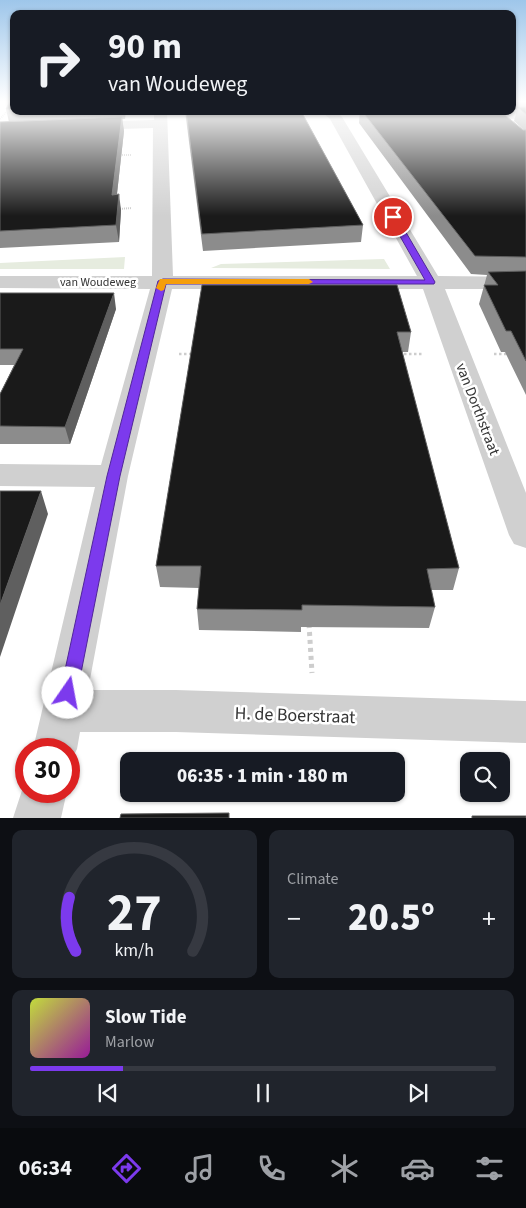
<!DOCTYPE html>
<html lang="en">
<head>
<meta charset="utf-8">
<style>
	:root { --surface:#171b24; --page:#20242c; --text:#f1f3f6; --muted:#9ea1a6; --line:#363941; --accent:#7c3aed }
	body { margin:0; font-family:"Source Sans 3",sans-serif; background:var(--page); color:var(--text); height:100vh; display:flex; flex-direction:column; font-size:19px; white-space:nowrap }
	* { box-sizing:border-box; margin:0 }
	p { font-size:16px; color:var(--muted) }
	.icon { flex:none; width:28px; height:28px; fill:none; stroke:currentColor; stroke-width:2; stroke-linecap:round; stroke-linejoin:round }
	.map { position:relative; height:818px; overflow:hidden }
	.panel { display:flex; flex-direction:column; gap:12px; padding:12px; background:#0d0f14; flex:1 }
	.panel>* { flex:none }
	.hud { position:absolute; left:10px; top:10px; width:506px; height:105px; border-radius:10px; box-shadow:0 1px 4px #0004; background:#171b24; color:var(--text); overflow:hidden }
	.buttons { position:absolute; left:460px; top:752px; display:grid; gap:10px }
	.buttons a { display:grid; place-items:center; width:50px; height:50px; border-radius:10px; background:var(--surface); box-shadow:0 1px 4px #0004; font-size:25px }
	.speed { position:absolute; left:15px; top:738px; display:flex; gap:10px; font-size:25px; font-weight:700; text-align:center }
	.speed>* { display:grid; place-content:center; width:65px; height:65px; border-radius:50%; background:var(--surface); box-shadow:0 1px 4px #0004; line-height:1 }
	.speed .limit { border:8px solid #d22; background:#fff; color:#111 }
	.pin { position:absolute; display:grid; place-items:center; width:42px; height:42px; color:#fff; margin:-21px; border:2px solid #fff; border-radius:50%; box-shadow:0 1px 5px #0007 }
	.me { position:absolute; width:55px; margin:-28px; rotate:12deg; stroke-linejoin:round; filter:drop-shadow(0 0 4px #0008) }
	.turn { display:flex; align-items:center; gap:18px; height:105px; padding:0 15px; font-size:22px }
	.turn .icon { width:65px; height:65px; stroke-width:2.5 }
	.turn b { display:block; font-size:35px; line-height:42px }
	.big { font-size:38px; font-weight:800; line-height:1.1 }
	.panel .card { flex:1; display:flex; flex-direction:column; justify-content:center; gap:8px; min-width:0; padding:0 18px; border-radius:10px; background:var(--page) }
	.panel .dial { align-items:center; gap:0 }
	.dial svg { height:130px; overflow:visible; fill:none; stroke:var(--line); stroke-width:7; stroke-linecap:round; text-anchor:middle }
	.dial text { fill:var(--text); stroke:none }
	.song { display:flex; align-items:center; gap:15px }
	.cover { width:60px; height:60px; border-radius:8px; background:linear-gradient(135deg,hsl(70 70% 55%),hsl(300 70% 35%)) }
	.played { height:5px; border-radius:2px; background:linear-gradient(90deg,var(--accent) 20%,var(--line) 20%) }
	.keys { display:flex; justify-content:space-around; direction:ltr }
	.heat { display:flex; justify-content:space-between; align-items:center; font-size:28px; direction:ltr }
	.panel .tiles { flex:1; display:grid; gap:12px; grid-template-columns:1fr 1fr }
	.card:last-child { grid-column:span 2 }
	.trip { position:absolute; left:120px; top:752px; width:285px; height:50px; border-radius:10px; background:var(--surface); box-shadow:0 1px 4px #0004; font-weight:800; line-height:50px; text-align:center }
	.tab-bar { display:flex; height:80px; justify-content:space-around; align-items:center; background:#090b0e; color:var(--muted) }
	.tab-bar .icon { width:35px; height:35px }
	.tab-bar .current { color:var(--accent) }
	.tab-bar b { font-size:22px; color:var(--text) }
	.map>svg:first-child { display:block }
	.green { fill:#e6ecdf }
	.lines { fill:none; stroke-linecap:round; stroke-linejoin:round }
	.path-far2 { stroke:#cdcdcd; stroke-width:2; stroke-dasharray:1 1; stroke-linecap:butt }
	.path-far1 { stroke:#cdcdcd; stroke-width:2.5; stroke-dasharray:2.5 2.5; stroke-linecap:butt }
	.path { stroke:#cdcdcd; stroke-width:5; stroke-dasharray:4 4; stroke-linecap:butt }
	.minor { fill:#d0d0d0; fill-rule:evenodd }
	.wall { fill:#8c8c8c }
	.shaded-wall { fill:#5f5f5f }
	.building { fill:#1a1a1a; stroke:#5f5f5f }
	.route { fill:#7c3aed; stroke:#51269a }
	.slow { fill:#f59e0b }
	.labels { text-anchor:middle; stroke-width:5; stroke-linejoin:round; paint-order:stroke }
	.far-street-label { font-size:12px; fill:#333; stroke:#fff }
	.street-label { font-size:15px; fill:#333; stroke:#fff }
	.near-street-label { font-size:18px; fill:#333; stroke:#fff }
</style>
</head>
<body>
<div class="map">
<svg width="526" height="818" viewBox="0 0 526 818">
	<rect width="100%" height="100%" fill="#fff"/>
	<path class="green" d="M 125,257 L 124,269 L 0,269 L 0,263 Z
		M 384,259 L 390,269 L 211,268 L 221,264 Z"/>
	<g class="lines">
		<path class="path-far2" d="M 0,119 L 14,104
			M 118,155 L 132,155
			M 118,209 L 132,208"/>
		<path class="path-far1" d="M 179,354 L 193,354
			M 399,354 L 423,354
			M 494,354 L 510,354"/>
		<path class="path" d="M 309,624 L 312,673"/>
		<path class="minor" d="M 154,111 L 167,111 L 173,276 L 417,276 L 330,119 L 321,111 L 336,111 L 342,117 L 438,276 L 526,277 L 526,289 L 445,289 L 526,493 L 526,548 L 514,544 L 509,535 L 423,289 L 172,289 L 128,476 L 88,690 L 176,690 L 526,701 L 526,743 L 176,732 L 80,732 L 77,749 L 69,765 L 69,749 L 33,749 L 95,487 L 0,486 L 0,464 L 101,465 L 150,289 L 0,288 L 0,276 L 152,276 L 153,128 L 86,130 L 79,126 L 86,122 L 154,120 Z
			M 526,111 L 526,119 L 469,120 L 462,116 L 469,112 Z
			M 26,778 L 26,791 L 67,791 L 61,818 L 13,818 Z"/>
	</g>
	<path class="wall" d="M 14,101 L 14,111 L 126,111 L 125,119 L 122,119 L 124,131 L 117,194 L 121,210 L 119,242 L 0,248 L 0,123 L 9,122 L 6,109 Z
		M 512,101 L 526,101 L 526,395 L 505,352 L 501,352 L 479,304 L 487,275 L 471,274 L 359,123 L 360,111 L 500,111 L 524,130 L 514,121 L 517,110 L 512,110 Z
		M 185,111 L 301,111 L 363,225 L 361,242 L 203,251 Z
		M 202,285 L 411,332 L 408,352 L 402,352 L 459,568 L 453,590 L 431,590 L 435,607 L 429,628 L 301,627 L 301,632 L 199,630 L 197,609 L 199,588 L 160,587 L 156,566 Z
		M 0,293 L 116,309 L 70,444 L 0,444 L 0,394 L 14,365 L 0,365 Z"/>
	<path class="shaded-wall" d="M 122,117 L 124,131 L 115,211 L 112,195 Z
		M 119,194 L 121,210 L 119,242 L 116,225 Z
		M 114,293 L 116,309 L 70,444 L 65,427 Z
		M 41,491 L 48,514 L 0,657 L 0,605 Z"/>
	<path class="building" d="M 10,101 L 14,101 L 14,109 L 6,109 Z
		M 517,107 L 526,107 L 526,114 Z
		M 186,111 L 301,111 L 363,225 L 202,234 Z
		M 362,111 L 500,111 L 523,130 L 526,130 L 526,257 L 475,256 Z
		M 122,117 L 112,195 L 119,194 L 116,225 L 0,231 L 0,122 Z
		M 526,271 L 526,361 L 511,331 L 506,331 L 484,285 L 498,285 L 488,272 Z
		M 202,285 L 397,285 L 411,332 L 397,332 L 459,568 L 427,569 L 435,607 L 302,605 L 302,610 L 197,609 L 201,566 L 156,566 Z
		M 0,293 L 114,293 L 65,427 L 0,426 L 0,394 L 23,349 L 0,349 Z
		M 0,491 L 41,491 L 0,605 Z
		M 229,813 L 229,818 L 120,818 L 121,814 Z
		M 472,816 L 526,816 L 526,818 L 472,818 Z"/>
	<linearGradient id="sky" x2="0" y2="1"><stop stop-color="#9ec6ea"/><stop offset="0.47" stop-color="#fff"/><stop offset="1" stop-color="#fff" stop-opacity="0"/></linearGradient>
	<rect width="526" height="216" fill="url(#sky)"/>
	<path class="route" d="M 393,215 L 397,217 L 435,282 L 434,284 L 166,284 L 120,476 L 77,693 L 74,699 L 68,701 L 62,699 L 60,693 L 107,476 L 158,281 L 163,279 L 425,280 L 389,217 Z"/>
	<path class="slow" d="M 160,279 L 309,279 L 313,282 L 309,284 L 166,284 L 164,290 L 161,291 L 156,288 Z"/>
	<g class="labels">
		<g class="far-street-label">
			<text x="98" y="286">van Woudeweg</text>
		</g>
		<g class="street-label">
			<text transform="translate(478 409) rotate(69)" y="5">van Dorthstraat</text>
		</g>
		<g class="near-street-label">
			<text transform="translate(295 715) rotate(2)" y="6">H. de Boerstraat</text>
		</g>
	</g>
</svg>
<div class="buttons">
<a><svg class="icon" aria-label="search" viewBox="0 0 24 24"><circle cx="10" cy="10" r="6"/><path d="M15 15l6 6"/></svg></a>
</div>
<div class="speed"><div class="limit">30</div></div>
<div class="pin" style="left:393px;top:217px;background:#d93025"><svg class="icon" aria-label="arrive" viewBox="0 0 24 24"><path d="M6 21V4h12l-3 4 3 4H6"/></svg></div>
<svg class="me" style="left:68px;top:693px" viewBox="-20 -20 40 40"><circle r="19" fill="#fff"/><path d="M0-13L10 11 0 6-10 11z" fill="#7c3aed"/></svg>
<div class="trip">06:35 · 1 min · 180 m</div>
<div class="hud">
<div class="turn"><svg class="icon" aria-label="right" viewBox="0 0 24 24"><path d="M7 20v-9h11M14 6l5 5-5 5"/></svg><div><b>90 m</b>van Woudeweg</div></div>
</div>
</div>
<section class="panel">
<div class="tiles">
<div class="card dial"><svg viewBox="0 0 100 80">
<path d="M14 69A42 42 0 1 1 86 69"/>
<path d="M14 69A42 42 0 0 1 10 36" stroke="#7c3aed"/>
<text x="50" y="56" font-size="32" font-weight="700">27</text>
<text x="50" y="72" font-size="11">km/h</text>
</svg></div>
<div class="card"><p>Climate</p>
<div class="heat"><a>−</a><b class="big">20.5°</b><a>+</a></div>
</div>
<div class="card">
<div class="song"><i class="cover"></i><div><b>Slow Tide</b><p>Marlow</p></div></div>
<div class="played"></div>
<div class="keys"><svg class="icon" aria-label="previous" viewBox="0 0 24 24"><path d="M18 5L8 12l10 7zM5 5v14"/></svg><svg class="icon" aria-label="pause" viewBox="0 0 24 24"><path d="M8 5v14M16 5v14"/></svg><svg class="icon" aria-label="next" viewBox="0 0 24 24"><path d="M6 5l10 7-10 7zM19 5v14"/></svg></div>
</div>
</div>
</section>
<nav class="tab-bar">
<b>06:34</b>
<svg class="icon current" aria-label="directions" viewBox="0 0 24 24"><path d="M12 3l9 9-9 9-9-9zM9 14v-3h6M13 9l2 2-2 2"/></svg>
<svg class="icon" aria-label="music" viewBox="0 0 24 24"><path d="M9 18V5l10-2v13"/><circle cx="6" cy="18" r="3"/><circle cx="16" cy="16" r="3"/></svg>
<svg class="icon" aria-label="phone" viewBox="0 0 24 24"><path d="M5 4h4l2 5-3 2q2 4 5 5l2-3 5 2v4C11 20 4 13 5 4z"/></svg>
<svg class="icon" aria-label="climate" viewBox="0 0 24 24"><path d="M12 3v18M4 7l16 10M4 17L20 7"/></svg>
<svg class="icon" aria-label="car" viewBox="0 0 24 24"><path d="M5 17H2v-5l4-1 3-4h7l3 4 3 1v5h-3M9 17h6M6 11h13"/><circle cx="7" cy="17" r="2"/><circle cx="17" cy="17" r="2"/></svg>
<svg class="icon" aria-label="filters" viewBox="0 0 24 24"><path d="M4 7h16M4 17h16"/><circle cx="9" cy="7" r="2"/><circle cx="15" cy="17" r="2"/></svg>
</nav>
</body>
</html>
